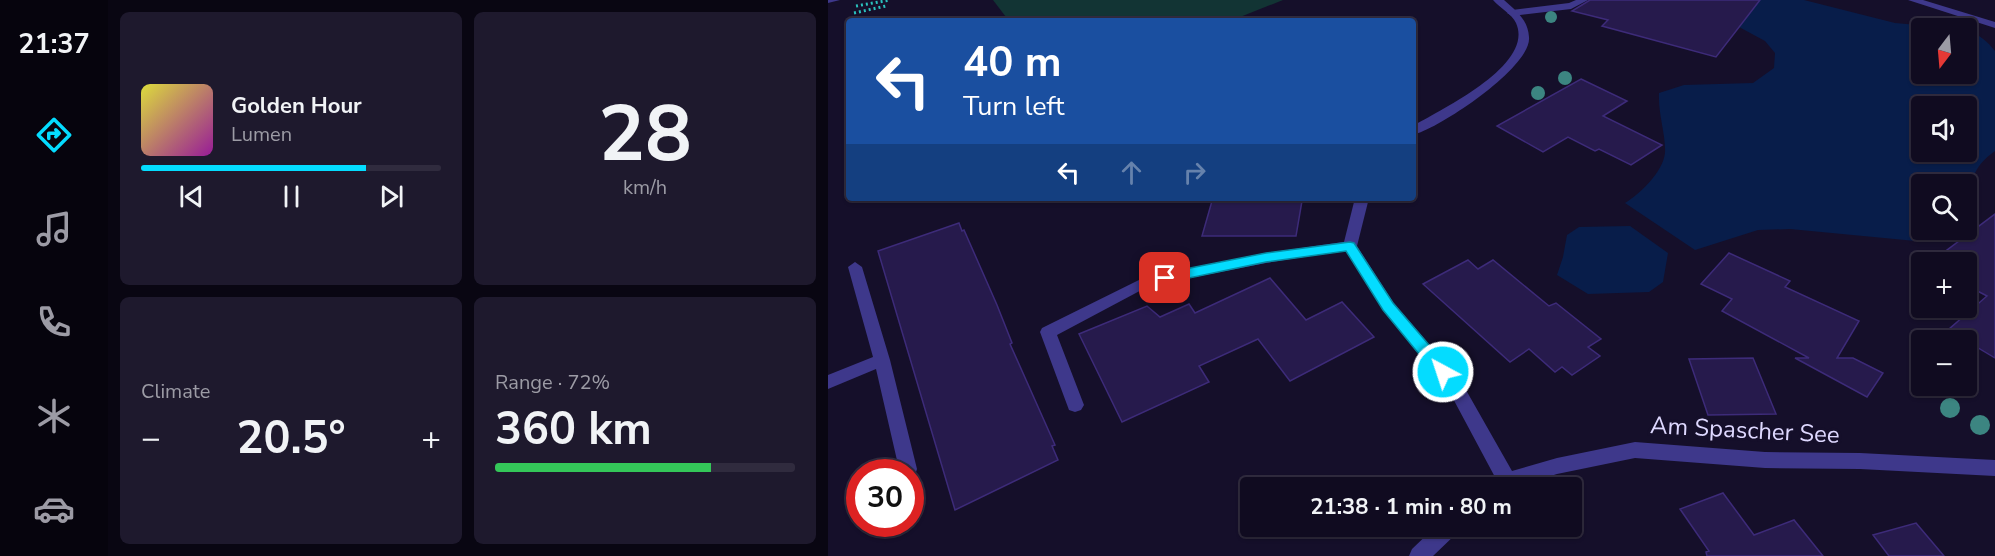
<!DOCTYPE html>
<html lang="en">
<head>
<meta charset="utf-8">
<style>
	:root { --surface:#100b20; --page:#1e192d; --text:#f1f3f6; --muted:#9c9ba5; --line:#302b3e; --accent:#04dcff }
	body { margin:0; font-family:"Nunito Sans",sans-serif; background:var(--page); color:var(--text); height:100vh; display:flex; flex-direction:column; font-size:22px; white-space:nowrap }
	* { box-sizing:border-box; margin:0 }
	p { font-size:20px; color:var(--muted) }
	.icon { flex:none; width:33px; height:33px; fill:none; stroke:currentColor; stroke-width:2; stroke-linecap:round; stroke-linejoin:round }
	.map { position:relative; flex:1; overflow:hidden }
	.sheet { display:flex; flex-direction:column; gap:12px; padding:12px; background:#090612; width:720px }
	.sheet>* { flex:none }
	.hud { position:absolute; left:18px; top:18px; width:570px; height:183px; border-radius:6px; box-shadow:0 2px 4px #0004,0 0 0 2px var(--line); background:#1a4fa0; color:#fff; overflow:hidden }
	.needle { width:39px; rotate:196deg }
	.controls { position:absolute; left:1083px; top:18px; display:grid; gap:12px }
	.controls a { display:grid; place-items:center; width:66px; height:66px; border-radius:6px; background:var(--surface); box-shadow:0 2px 4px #0004,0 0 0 2px var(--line); font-size:30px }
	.speed { position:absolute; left:18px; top:459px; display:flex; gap:12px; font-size:30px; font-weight:700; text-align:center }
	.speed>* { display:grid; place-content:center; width:78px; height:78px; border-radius:50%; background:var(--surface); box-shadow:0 2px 4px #0004,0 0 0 2px var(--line); line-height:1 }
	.speed .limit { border:9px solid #d22; background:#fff; color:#111 }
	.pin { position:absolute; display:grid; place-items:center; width:51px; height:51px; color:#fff; margin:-26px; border-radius:12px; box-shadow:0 3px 9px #0006 }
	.me { position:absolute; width:66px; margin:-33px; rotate:320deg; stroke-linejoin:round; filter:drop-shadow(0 0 4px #0008) }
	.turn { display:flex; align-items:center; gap:21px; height:126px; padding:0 18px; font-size:27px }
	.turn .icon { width:78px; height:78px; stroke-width:2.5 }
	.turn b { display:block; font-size:42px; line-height:51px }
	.lanes { display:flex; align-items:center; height:57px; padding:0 18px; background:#0003; justify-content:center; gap:30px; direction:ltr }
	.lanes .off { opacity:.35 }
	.big { font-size:45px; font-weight:700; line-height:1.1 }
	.sheet .card { flex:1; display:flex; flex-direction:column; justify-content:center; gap:9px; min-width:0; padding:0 21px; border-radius:9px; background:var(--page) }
	.sheet .dial { align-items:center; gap:0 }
	.dial b { font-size:78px; line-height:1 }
	.song { display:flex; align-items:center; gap:18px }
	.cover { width:72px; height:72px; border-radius:9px; background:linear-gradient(135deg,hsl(60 70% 55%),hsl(300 70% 35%)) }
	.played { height:6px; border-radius:3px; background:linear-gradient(90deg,var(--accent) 75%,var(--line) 75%) }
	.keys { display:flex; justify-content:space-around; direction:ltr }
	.heat { display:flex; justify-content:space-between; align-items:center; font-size:33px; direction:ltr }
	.charge { height:9px; border-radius:4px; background:linear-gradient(90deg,#34c759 72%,var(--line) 0) }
	.sheet .tiles { flex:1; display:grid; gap:12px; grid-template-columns:repeat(2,1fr) }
	.trip { position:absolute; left:412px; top:477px; width:342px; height:60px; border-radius:6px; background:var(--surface); box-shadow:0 2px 4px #0004,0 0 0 2px var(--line); font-weight:700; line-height:60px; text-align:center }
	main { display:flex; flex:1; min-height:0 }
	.tabs { display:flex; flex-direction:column; width:108px; justify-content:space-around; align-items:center; background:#06040d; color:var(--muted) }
	.tabs .icon { width:42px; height:42px }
	.tabs .selected { color:var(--accent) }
	.tabs b { font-size:27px; color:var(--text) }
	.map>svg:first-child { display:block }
	.green { fill:#123434 }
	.water { fill:#081d4a; fill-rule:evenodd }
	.building { fill:#261a4c; stroke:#3d2b79; stroke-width:1.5 }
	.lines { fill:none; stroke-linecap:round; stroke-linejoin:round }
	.path { stroke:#2ac1be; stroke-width:3; stroke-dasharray:2 3; stroke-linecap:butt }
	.lane { fill:#3e388b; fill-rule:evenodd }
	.street { fill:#3e388b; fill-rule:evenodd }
	.tree { fill:#3c8581 }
	.route { fill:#04dcff; stroke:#038fa6; stroke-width:1.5 }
	.labels { text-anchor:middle; stroke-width:6; stroke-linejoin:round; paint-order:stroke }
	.near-street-label { font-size:24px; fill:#ded8ff; stroke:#150f2a }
</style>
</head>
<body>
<main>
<nav class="tabs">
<b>21:37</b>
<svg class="icon selected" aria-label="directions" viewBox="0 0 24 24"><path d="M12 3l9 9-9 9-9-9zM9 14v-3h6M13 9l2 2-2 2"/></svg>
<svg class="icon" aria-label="music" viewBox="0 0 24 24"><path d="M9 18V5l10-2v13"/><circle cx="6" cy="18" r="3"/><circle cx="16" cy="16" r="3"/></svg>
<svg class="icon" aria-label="phone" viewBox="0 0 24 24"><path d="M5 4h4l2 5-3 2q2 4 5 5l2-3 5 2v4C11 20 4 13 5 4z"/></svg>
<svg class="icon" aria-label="climate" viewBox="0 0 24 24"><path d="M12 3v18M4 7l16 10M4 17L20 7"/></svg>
<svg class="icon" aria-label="car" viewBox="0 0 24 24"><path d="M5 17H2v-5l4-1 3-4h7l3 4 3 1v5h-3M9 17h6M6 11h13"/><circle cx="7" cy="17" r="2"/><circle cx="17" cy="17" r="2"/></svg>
</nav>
<section class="sheet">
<div class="tiles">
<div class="card">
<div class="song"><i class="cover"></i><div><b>Golden Hour</b><p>Lumen</p></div></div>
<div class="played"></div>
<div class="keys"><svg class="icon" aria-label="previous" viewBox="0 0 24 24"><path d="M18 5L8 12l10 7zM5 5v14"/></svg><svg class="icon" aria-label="pause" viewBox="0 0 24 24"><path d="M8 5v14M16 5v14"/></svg><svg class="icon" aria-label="next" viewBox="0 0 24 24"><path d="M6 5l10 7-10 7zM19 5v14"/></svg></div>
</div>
<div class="card dial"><b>28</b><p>km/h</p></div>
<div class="card"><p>Climate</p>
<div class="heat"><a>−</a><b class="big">20.5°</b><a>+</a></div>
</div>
<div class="card"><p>Range · 72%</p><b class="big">360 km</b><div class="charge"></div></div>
</div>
</section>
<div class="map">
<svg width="1167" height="556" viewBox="0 0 1167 556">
	<rect width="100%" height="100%" fill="#150f2a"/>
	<path class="green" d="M 165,0 L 455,0 L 402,21 L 181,21 Z"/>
	<path class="water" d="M 899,0 L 976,0 L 1067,23 L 1123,28 L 1094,28 L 1094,74 L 1138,74 L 1139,31 C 1150,33 1160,42 1167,51 L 1167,151 C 1143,168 1143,183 1139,210 L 1138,184 L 1094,184 L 1094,230 L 1130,230 L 1123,236 L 1098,242 L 962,229 L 930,230 L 867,250 L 797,203 C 812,194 835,172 837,153 C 838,135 830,114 831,93 L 856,85 L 925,83 L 946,68 L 947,53 L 937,41 L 900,21 ZM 1094,106 L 1138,106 L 1138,152 L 1094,152 Z
		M 802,226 L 840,253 L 835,282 L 821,292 L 760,294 L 729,275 L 735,257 L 739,235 L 751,227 Z"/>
	<path class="building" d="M 762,0 L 932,0 L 888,57 L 774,26 L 780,20 L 744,11 Z
		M 753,79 L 799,101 L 775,116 L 834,145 L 803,165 L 771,149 L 767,151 L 740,137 L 715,152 L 669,126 Z
		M 384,201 L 474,201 L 468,236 L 374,236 Z
		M 1167,214 L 1167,358 L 1120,330 L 1159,296 L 1138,285 L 1138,262 L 1103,262 Z
		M 131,223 L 134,231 L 136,230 L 169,305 L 184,343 L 182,344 L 227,445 L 224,446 L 230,460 L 127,510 L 50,251 Z
		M 901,253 L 962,281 L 957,287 L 1031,321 L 1009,358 L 1025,358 L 1055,373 L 1039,397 L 967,358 L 981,358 L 894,311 L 904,299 L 873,284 Z
		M 640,260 L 650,269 L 665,260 L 721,306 L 728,303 L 773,339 L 760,347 L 772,356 L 744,375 L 734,367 L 727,372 L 701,349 L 682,362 L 595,284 Z
		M 442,278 L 478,320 L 514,302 L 546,337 L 462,381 L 430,339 L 371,366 L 381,382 L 294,422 L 251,334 L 319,306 L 332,317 L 361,304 L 367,313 Z
		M 925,358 L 948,414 L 880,415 L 861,359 Z
		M 895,493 L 926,535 L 966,520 L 995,556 L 879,556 L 878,552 L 881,551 L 852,509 Z
		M 1088,523 L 1116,556 L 1061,556 L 1045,535 Z"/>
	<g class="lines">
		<path class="path" d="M 28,6 L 62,0
			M 26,13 L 58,6"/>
		<path class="lane" d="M 0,0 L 12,0 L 0,3 Z
			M 748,0 L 760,0 L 743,9 L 684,16 L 679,13 L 684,10 L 741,3 Z
			M 522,241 L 527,243 L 529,246 L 527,249 L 438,263 L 321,286 L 229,335 L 256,405 L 253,410 L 247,412 L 241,410 L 212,332 L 214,328 L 317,277 L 438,253 Z
			M 27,262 L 34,267 L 62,360 L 89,469 L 87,475 L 82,476 L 82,472 L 72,472 L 71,469 L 48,369 L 0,389 L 0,375 L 45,357 L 20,267 Z"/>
		<path class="street" d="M 665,0 L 676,0 C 687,10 700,19 701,37 C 704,67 612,128 585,135 L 585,126 C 614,109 707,65 688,23 C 684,14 672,8 665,0 Z
			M 1080,0 L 1095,0 L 1167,22 L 1167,28 Z
			M 527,198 L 541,198 L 529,246 L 565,302 L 634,383 L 684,471 L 729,458 L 807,442 L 937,452 L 1032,453 L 1167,460 L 1167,476 L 1032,469 L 937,468 L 807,458 L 729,474 L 685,488 L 662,488 L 668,479 L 622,393 L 555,310 L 515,246 Z
			M 608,526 L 633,526 L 630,532 L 605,556 L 581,556 L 584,549 Z"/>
	</g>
	<g class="tree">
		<circle cx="723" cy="17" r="6"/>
		<circle cx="737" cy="78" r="7"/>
		<circle cx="710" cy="93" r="7"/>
		<circle cx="1122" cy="408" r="10"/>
		<circle cx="1152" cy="425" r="10"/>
	</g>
	<path class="route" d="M 522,242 L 526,243 L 565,303 L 620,367 L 623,372 L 620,376 L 609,376 L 555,310 L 518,251 L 438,262 L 337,283 L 330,278 L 337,273 L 438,253 Z"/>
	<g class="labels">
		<g class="near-street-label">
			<text transform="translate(917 430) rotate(3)" y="8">Am Spascher See</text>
		</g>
	</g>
</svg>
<div class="controls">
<a><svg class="needle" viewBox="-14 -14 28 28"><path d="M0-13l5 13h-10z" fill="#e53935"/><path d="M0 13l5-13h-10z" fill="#9c9ba5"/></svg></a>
<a><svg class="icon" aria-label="sound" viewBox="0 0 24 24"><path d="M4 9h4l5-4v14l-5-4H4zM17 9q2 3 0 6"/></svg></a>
<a><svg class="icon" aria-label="search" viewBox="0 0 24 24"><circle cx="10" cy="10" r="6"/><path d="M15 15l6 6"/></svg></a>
<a>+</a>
<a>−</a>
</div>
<div class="speed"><div class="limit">30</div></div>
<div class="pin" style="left:337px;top:278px;background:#d93025"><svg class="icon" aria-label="arrive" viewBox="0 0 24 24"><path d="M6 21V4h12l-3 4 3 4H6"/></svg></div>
<svg class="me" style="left:615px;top:372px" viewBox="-20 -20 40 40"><circle r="17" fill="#04dcff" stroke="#fff" stroke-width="3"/><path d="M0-11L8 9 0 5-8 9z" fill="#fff"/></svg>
<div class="trip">21:38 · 1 min · 80 m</div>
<div class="hud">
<div class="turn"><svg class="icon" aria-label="left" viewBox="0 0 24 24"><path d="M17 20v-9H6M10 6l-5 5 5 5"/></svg><div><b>40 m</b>Turn left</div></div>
<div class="lanes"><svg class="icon" aria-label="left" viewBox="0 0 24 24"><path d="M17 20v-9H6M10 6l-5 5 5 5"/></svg><svg class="icon off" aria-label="ahead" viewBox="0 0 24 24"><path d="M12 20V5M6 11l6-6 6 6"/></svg><svg class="icon off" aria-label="right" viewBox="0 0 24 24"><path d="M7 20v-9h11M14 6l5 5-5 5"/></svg></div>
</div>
</div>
</main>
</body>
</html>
